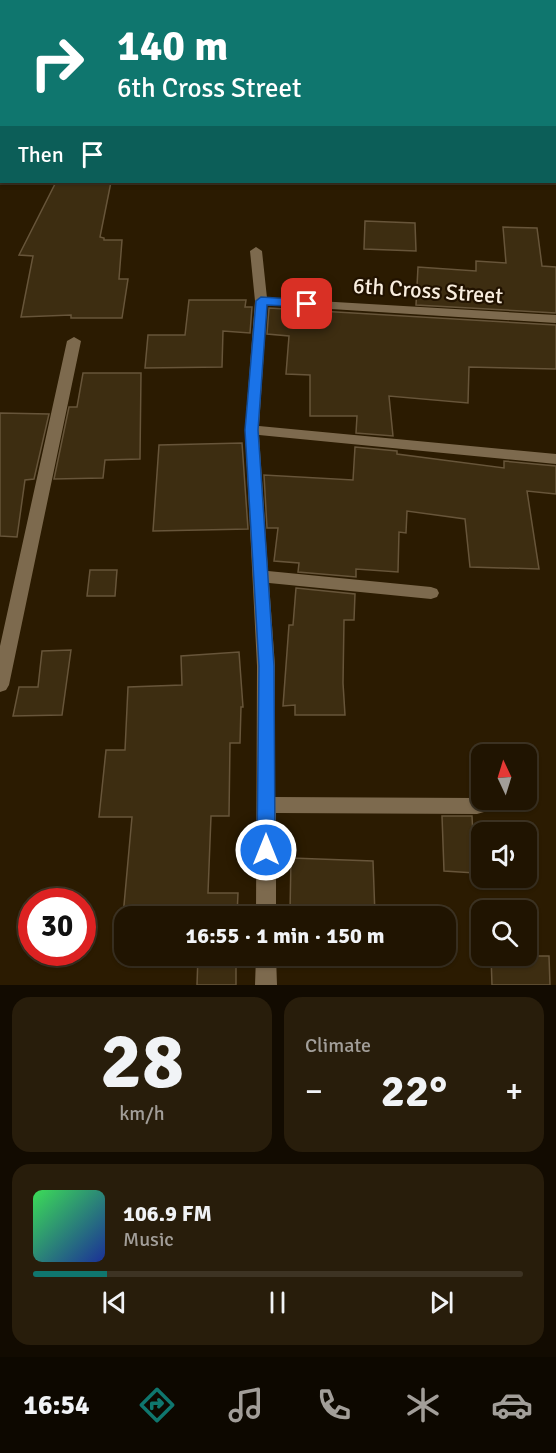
<!DOCTYPE html>
<html lang="en">
<head>
<meta charset="utf-8">
<style>
	:root { --surface:#201401; --page:#281d0b; --text:#f1f3f6; --muted:#a29e99; --line:#3d3323; --accent:#0f766e }
	body { margin:0; font-family:Signika,sans-serif; background:var(--page); color:var(--text); height:100vh; display:flex; flex-direction:column; font-size:22px; white-space:nowrap }
	* { box-sizing:border-box; margin:0 }
	p { font-size:20px; color:var(--muted) }
	.icon { flex:none; width:33px; height:33px; fill:none; stroke:currentColor; stroke-width:2; stroke-linecap:round; stroke-linejoin:round }
	.map { position:relative; height:985px; overflow:hidden }
	.panel { display:flex; flex-direction:column; gap:12px; padding:12px; background:#120b01; flex:1 }
	.panel>* { flex:none }
	.guide { position:absolute; left:0px; top:0px; width:556px; height:183px; box-shadow:0 2px 4px #0004,0 0 0 2px var(--line); background:#0f766e; color:#fff; overflow:hidden }
	.needle { width:39px; rotate:356deg }
	.tools { position:absolute; left:471px; top:744px; display:grid; gap:12px }
	.tools a { display:grid; place-items:center; width:66px; height:66px; border-radius:12px; background:var(--surface); box-shadow:0 2px 4px #0004,0 0 0 2px var(--line); font-size:30px }
	.speed { position:absolute; left:18px; top:888px; display:flex; gap:12px; font-size:30px; font-weight:700; text-align:center }
	.speed>* { display:grid; place-content:center; width:78px; height:78px; border-radius:50%; background:var(--surface); box-shadow:0 2px 4px #0004,0 0 0 2px var(--line); line-height:1 }
	.speed .limit { border:9px solid #d22; background:#fff; color:#111 }
	.pin { position:absolute; display:grid; place-items:center; width:51px; height:51px; color:#fff; margin:-26px; border-radius:12px; box-shadow:0 3px 9px #0006 }
	.me { position:absolute; width:66px; margin:-33px; rotate:0deg; stroke-linejoin:round; filter:drop-shadow(0 0 4px #0008) }
	.turn { display:flex; align-items:center; gap:21px; height:126px; padding:0 18px; font-size:27px }
	.turn .icon { width:78px; height:78px; stroke-width:2.5 }
	.turn b { display:block; font-size:42px; line-height:51px }
	.then { display:flex; align-items:center; height:57px; padding:0 18px; background:#0003; gap:12px; font-size:22px }
	.big { font-size:45px; font-weight:700; line-height:1.1 }
	.panel .tile { flex:1; display:flex; flex-direction:column; justify-content:center; gap:9px; min-width:0; padding:0 21px; border-radius:18px; background:var(--page) }
	.panel .dial { align-items:center; gap:0 }
	.dial b { font-size:78px; line-height:1 }
	.song { display:flex; align-items:center; gap:18px }
	.cover { width:72px; height:72px; border-radius:9px; background:linear-gradient(135deg,hsl(130 70% 55%),hsl(230 70% 35%)) }
	.played { height:6px; border-radius:3px; background:linear-gradient(90deg,var(--accent) 15%,var(--line) 15%) }
	.keys { display:flex; justify-content:space-around; direction:ltr }
	.heat { display:flex; justify-content:space-between; align-items:center; font-size:33px; direction:ltr }
	.panel .tiles { flex:1; display:grid; gap:12px; grid-template-columns:1fr 1fr }
	.tile:last-child { grid-column:span 2 }
	.trip { position:absolute; left:114px; top:906px; width:342px; height:60px; border-radius:18px; background:var(--surface); box-shadow:0 2px 4px #0004,0 0 0 2px var(--line); font-weight:700; line-height:60px; text-align:center }
	.menu { display:flex; height:96px; justify-content:space-around; align-items:center; background:#0d0800; color:var(--muted) }
	.menu .icon { width:42px; height:42px }
	.menu .selected { color:var(--accent) }
	.menu b { font-size:27px; color:var(--text) }
	.map>svg:first-child { display:block }
	.building { fill:#3d2d11; stroke:#67553a; stroke-width:1.5 }
	.lines { fill:none; stroke-linecap:round; stroke-linejoin:round }
	.minor { fill:#7d6a4e; fill-rule:evenodd }
	.route { fill:#1a73e8; stroke:#114b97; stroke-width:1.5 }
	.labels { text-anchor:middle; stroke-width:4.5; stroke-linejoin:round; paint-order:stroke }
	.street-label { font-size:22px; fill:#f9eedf; stroke:#211200 }
</style>
</head>
<body>
<div class="map">
<svg width="556" height="985" viewBox="0 0 556 985">
	<rect width="100%" height="100%" fill="#2b1b01"/>
	<path class="building" d="M 56,182 L 111,182 L 100,237 L 104,238 L 104,240 L 122,240 L 119,279 L 128,279 L 122,318 L 71,318 L 71,315 L 21,317 L 33,256 L 19,255 Z
		M 365,221 L 415,223 L 416,251 L 364,249 Z
		M 503,227 L 537,228 L 542,266 L 556,267 L 556,313 L 416,305 L 418,267 L 476,271 L 476,261 L 506,263 Z
		M 189,300 L 246,300 L 245,307 L 252,307 L 250,333 L 223,331 L 222,367 L 145,368 L 148,335 L 185,335 Z
		M 269,308 L 556,325 L 556,369 L 469,367 L 468,403 L 389,396 L 393,436 L 356,433 L 357,416 L 310,416 L 310,375 L 286,374 L 289,336 L 267,334 Z
		M 83,373 L 141,373 L 140,459 L 105,460 L 103,478 L 54,479 L 69,407 L 77,407 Z
		M 0,413 L 49,414 L 34,479 L 25,480 L 17,537 L 0,536 Z
		M 242,443 L 248,529 L 153,531 L 159,445 Z
		M 355,447 L 397,451 L 397,454 L 504,468 L 504,461 L 556,466 L 556,494 L 527,491 L 539,569 L 470,567 L 465,519 L 407,511 L 406,533 L 399,532 L 398,572 L 356,569 L 356,577 L 298,572 L 299,563 L 274,561 L 278,528 L 267,528 L 264,475 L 353,480 Z
		M 90,570 L 117,570 L 115,596 L 87,596 Z
		M 296,588 L 355,594 L 354,620 L 344,620 L 343,683 L 345,715 L 295,715 L 295,705 L 283,706 L 289,625 L 293,625 Z
		M 71,650 L 62,715 L 13,716 L 19,687 L 38,687 L 42,651 Z
		M 239,652 L 243,707 L 241,707 L 240,743 L 230,743 L 229,816 L 211,816 L 208,893 L 238,893 L 237,916 L 123,916 L 132,817 L 99,817 L 106,750 L 125,750 L 128,687 L 182,685 L 181,656 Z
		M 442,816 L 472,816 L 475,873 L 444,871 Z
		M 291,858 L 373,861 L 375,915 L 290,912 Z
		M 198,956 L 236,956 L 236,985 L 197,985 Z
		M 491,956 L 549,956 L 550,985 L 492,985 Z"/>
	<g class="lines">
		<path class="minor" d="M 257,0 L 265,0 L 265,2 L 257,2 Z
			M 301,0 L 309,0 L 310,2 L 301,2 Z
			M 323,0 L 331,0 L 332,2 L 323,2 Z
			M 427,0 L 435,0 L 436,2 L 427,2 Z
			M 475,0 L 483,0 L 484,2 L 475,2 Z
			M 555,27 L 556,27 L 556,33 L 555,33 Z
			M 0,59 L 2,59 L 2,65 L 0,65 Z
			M 555,101 L 556,101 L 556,108 L 555,108 Z
			M 555,155 L 556,155 L 556,161 L 555,161 Z
			M 256,247 L 262,251 L 267,298 L 556,315 L 556,323 L 267,305 L 259,426 L 556,454 L 556,464 L 259,435 L 268,571 L 431,587 L 437,589 L 439,593 L 437,597 L 431,599 L 269,583 L 275,666 L 275,797 L 477,798 L 484,800 L 486,806 L 484,812 L 477,814 L 276,813 L 276,916 L 256,916 L 257,666 L 245,430 L 255,301 L 250,251 Z
			M 74,337 L 81,341 L 9,685 L 6,690 L 0,692 L 0,646 L 67,341 Z
			M 256,956 L 276,956 L 277,985 L 255,985 Z"/>
	</g>
	<path class="route" d="M 261,297 L 307,300 L 312,304 L 307,307 L 267,305 L 258,430 L 274,666 L 275,850 L 272,855 L 266,858 L 260,855 L 257,850 L 259,666 L 245,430 L 256,301 Z"/>
	<g class="labels">
		<g class="street-label">
			<text transform="translate(428 290) rotate(4)" y="8">6th Cross Street</text>
		</g>
	</g>
</svg>
<div class="tools">
<a><svg class="needle" viewBox="-14 -14 28 28"><path d="M0-13l5 13h-10z" fill="#e53935"/><path d="M0 13l5-13h-10z" fill="#a29e99"/></svg></a>
<a><svg class="icon" aria-label="sound" viewBox="0 0 24 24"><path d="M4 9h4l5-4v14l-5-4H4zM17 9q2 3 0 6"/></svg></a>
<a><svg class="icon" aria-label="search" viewBox="0 0 24 24"><circle cx="10" cy="10" r="6"/><path d="M15 15l6 6"/></svg></a>
</div>
<div class="speed"><div class="limit">30</div></div>
<div class="pin" style="left:307px;top:304px;background:#d93025"><svg class="icon" aria-label="arrive" viewBox="0 0 24 24"><path d="M6 21V4h12l-3 4 3 4H6"/></svg></div>
<svg class="me" style="left:266px;top:850px" viewBox="-20 -20 40 40"><circle r="17" fill="#1a73e8" stroke="#fff" stroke-width="3"/><path d="M0-11L8 9 0 5-8 9z" fill="#fff"/></svg>
<div class="trip">16:55 · 1 min · 150 m</div>
<div class="guide">
<div class="turn"><svg class="icon" aria-label="right" viewBox="0 0 24 24"><path d="M7 20v-9h11M14 6l5 5-5 5"/></svg><div><b>140 m</b>6th Cross Street</div></div>
<div class="then">Then<svg class="icon" aria-label="arrive" viewBox="0 0 24 24"><path d="M6 21V4h12l-3 4 3 4H6"/></svg></div>
</div>
</div>
<section class="panel">
<div class="tiles">
<div class="tile dial"><b>28</b><p>km/h</p></div>
<div class="tile"><p>Climate</p>
<div class="heat"><a>−</a><b class="big">22°</b><a>+</a></div>
</div>
<div class="tile">
<div class="song"><i class="cover"></i><div><b>106.9 FM</b><p>Music</p></div></div>
<div class="played"></div>
<div class="keys"><svg class="icon" aria-label="previous" viewBox="0 0 24 24"><path d="M18 5L8 12l10 7zM5 5v14"/></svg><svg class="icon" aria-label="pause" viewBox="0 0 24 24"><path d="M8 5v14M16 5v14"/></svg><svg class="icon" aria-label="next" viewBox="0 0 24 24"><path d="M6 5l10 7-10 7zM19 5v14"/></svg></div>
</div>
</div>
</section>
<nav class="menu">
<b>16:54</b>
<svg class="icon selected" aria-label="directions" viewBox="0 0 24 24"><path d="M12 3l9 9-9 9-9-9zM9 14v-3h6M13 9l2 2-2 2"/></svg>
<svg class="icon" aria-label="music" viewBox="0 0 24 24"><path d="M9 18V5l10-2v13"/><circle cx="6" cy="18" r="3"/><circle cx="16" cy="16" r="3"/></svg>
<svg class="icon" aria-label="phone" viewBox="0 0 24 24"><path d="M5 4h4l2 5-3 2q2 4 5 5l2-3 5 2v4C11 20 4 13 5 4z"/></svg>
<svg class="icon" aria-label="climate" viewBox="0 0 24 24"><path d="M12 3v18M4 7l16 10M4 17L20 7"/></svg>
<svg class="icon" aria-label="car" viewBox="0 0 24 24"><path d="M5 17H2v-5l4-1 3-4h7l3 4 3 1v5h-3M9 17h6M6 11h13"/><circle cx="7" cy="17" r="2"/><circle cx="17" cy="17" r="2"/></svg>
</nav>
</body>
</html>
